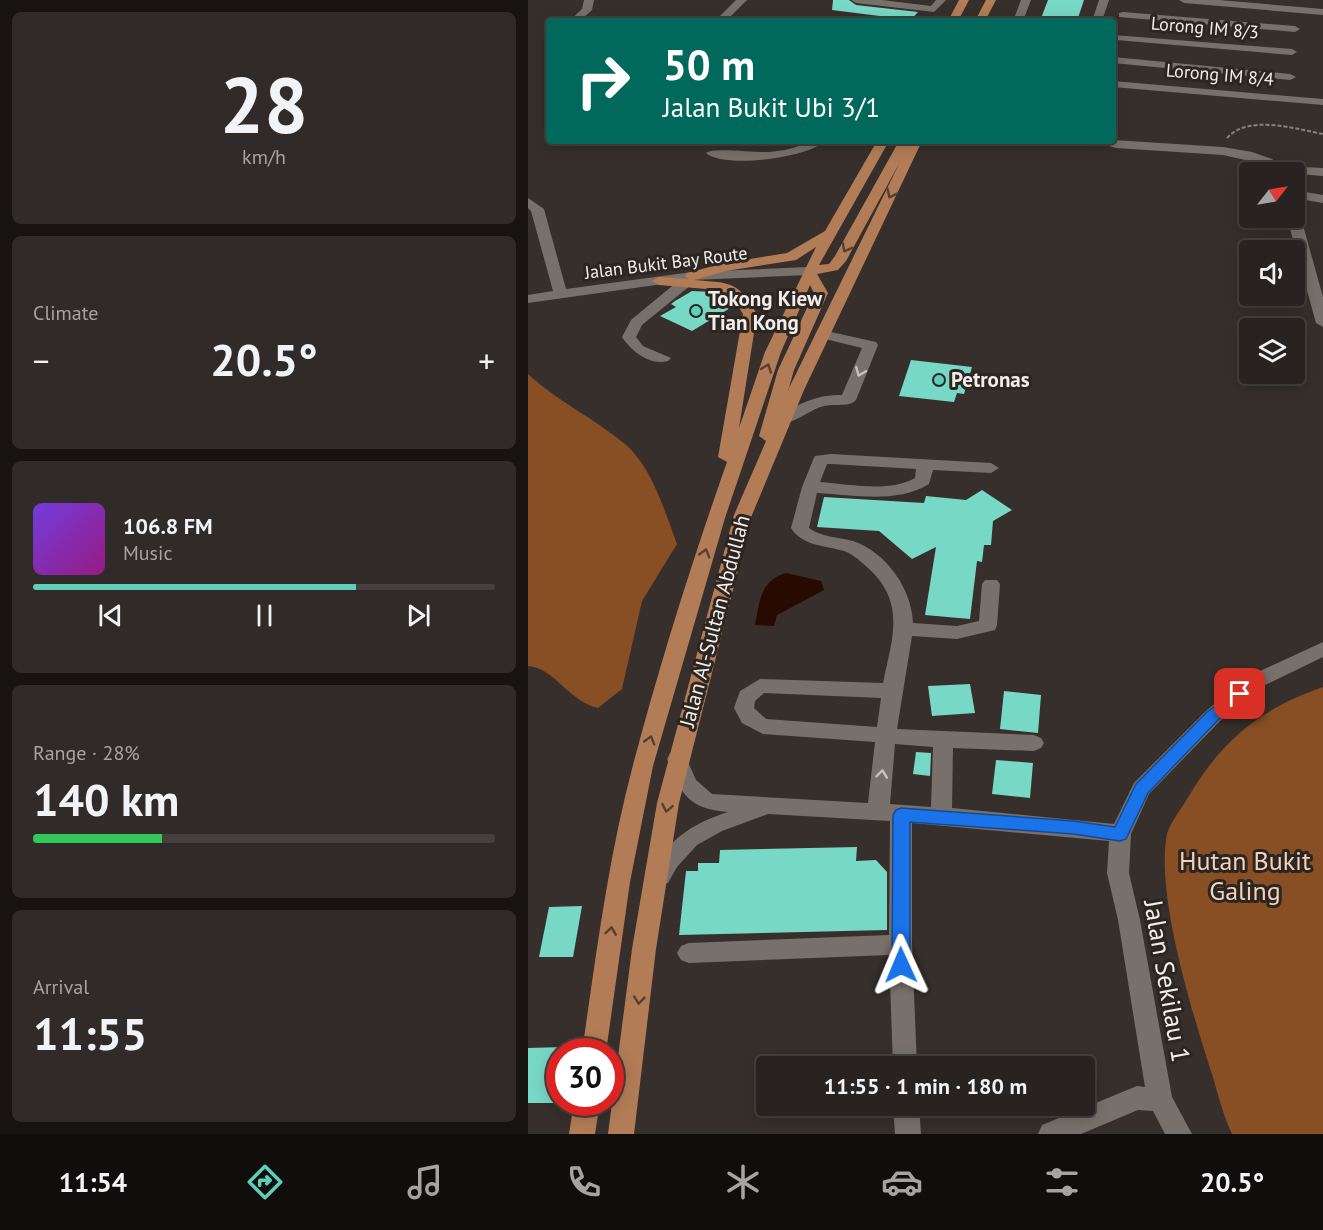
<!DOCTYPE html>
<html lang="en">
<head>
<meta charset="utf-8">
<style>
	:root { --surface:#282320; --page:#302b29; --text:#f1f3f6; --muted:#a5a4a5; --line:#44403e; --accent:#5cceba }
	body { margin:0; font-family:"PT Sans",sans-serif; background:var(--page); color:var(--text); height:100vh; display:flex; flex-direction:column; font-size:22px; white-space:nowrap }
	* { box-sizing:border-box; margin:0 }
	p { font-size:20px; color:var(--muted) }
	.icon { flex:none; width:33px; height:33px; fill:none; stroke:currentColor; stroke-width:2; stroke-linecap:round; stroke-linejoin:round }
	.map { position:relative; flex:1; overflow:hidden }
	.drawer { display:flex; flex-direction:column; gap:12px; padding:12px; background:#161312; width:528px }
	.drawer>* { flex:none }
	.guide { position:absolute; left:18px; top:18px; width:570px; height:126px; border-radius:6px; box-shadow:0 3px 15px #0003,0 0 0 2px var(--line); background:#00695c; color:#fff; overflow:hidden }
	.needle { width:39px; rotate:59deg }
	.controls { position:absolute; left:711px; top:162px; display:grid; gap:12px }
	.controls a { display:grid; place-items:center; width:66px; height:66px; border-radius:6px; background:var(--surface); box-shadow:0 3px 15px #0003,0 0 0 2px var(--line); font-size:30px }
	.speed { position:absolute; left:18px; top:1038px; display:flex; gap:12px; font-size:30px; font-weight:700; text-align:center }
	.speed>* { display:grid; place-content:center; width:78px; height:78px; border-radius:50%; background:var(--surface); box-shadow:0 3px 15px #0003,0 0 0 2px var(--line); line-height:1 }
	.speed .limit { border:9px solid #d22; background:#fff; color:#111 }
	.pin { position:absolute; display:grid; place-items:center; width:51px; height:51px; color:#fff; margin:-26px; border-radius:12px; box-shadow:0 3px 9px #0006 }
	.me { position:absolute; width:66px; margin:-33px; rotate:359deg; stroke-linejoin:round; filter:drop-shadow(0 0 4px #0008) }
	.turn { display:flex; align-items:center; gap:21px; height:126px; padding:0 18px; font-size:27px }
	.turn .icon { width:78px; height:78px; stroke-width:2.5 }
	.turn b { display:block; font-size:42px; line-height:51px }
	.big { font-size:45px; font-weight:700; line-height:1.1 }
	.drawer .tile { flex:1; display:flex; flex-direction:column; justify-content:center; gap:9px; min-width:0; padding:0 21px; border-radius:9px; background:var(--page) }
	.drawer .dial { align-items:center; gap:0 }
	.dial b { font-size:78px; line-height:1 }
	.song { display:flex; align-items:center; gap:18px }
	.cover { width:72px; height:72px; border-radius:9px; background:linear-gradient(135deg,hsl(260 70% 55%),hsl(310 70% 35%)) }
	.played { height:6px; border-radius:3px; background:linear-gradient(90deg,var(--accent) 70%,var(--line) 70%) }
	.keys { display:flex; justify-content:space-around; direction:ltr }
	.heat { display:flex; justify-content:space-between; align-items:center; font-size:33px; direction:ltr }
	.charge { height:9px; border-radius:4px; background:linear-gradient(90deg,#34c759 28%,var(--line) 0) }
	.trip { position:absolute; left:228px; top:1056px; width:339px; height:60px; border-radius:6px; background:var(--surface); box-shadow:0 3px 15px #0003,0 0 0 2px var(--line); font-weight:700; line-height:60px; text-align:center }
	.tabs { display:flex; height:96px; justify-content:space-around; align-items:center; background:#100e0d; color:var(--muted) }
	.tabs .icon { width:42px; height:42px }
	.tabs .active { color:var(--accent) }
	.tabs b { font-size:27px; color:var(--text) }
	main { display:flex; flex:1; min-height:0 }
	.map>svg:first-child { display:block }
	.forest { fill:#884f24 }
	.water { fill:#270b00 }
	.building { fill:#78d8c6 }
	.lines { fill:none; stroke-linecap:round; stroke-linejoin:round }
	.path { stroke:#88827f; stroke-width:2; stroke-dasharray:4 2; stroke-linecap:butt }
	.minor { fill:#77706b; fill-rule:evenodd }
	.major { fill:#b27d56; fill-rule:evenodd }
	.oneway { stroke:#544031 }
	.oneway2 { stroke:#c8c2bf }
	.route { fill:#1a73e8; stroke:#114b97; stroke-width:1.5 }
	.poi-dot { fill:#5cceba; stroke:#2c2621; stroke-width:2 }
	.labels { text-anchor:middle; stroke-width:6; stroke-linejoin:round; paint-order:stroke }
	.far-street-label { font-size:18px; fill:#f3eeec; stroke:#2c2621 }
	.poi-label { font-size:21px; font-weight:bold; fill:#f3eeec; stroke:#2c2621; text-anchor:start }
	.street-label { font-size:21px; fill:#f3eeec; stroke:#2c2621 }
	.near-park-label { font-size:26px; fill:#f4d1ba; stroke:#2c2621 }
	.near-street-label { font-size:26px; fill:#f3eeec; stroke:#2c2621 }
</style>
</head>
<body>
<main>
<section class="drawer">
<div class="tile dial"><b>28</b><p>km/h</p></div>
<div class="tile"><p>Climate</p>
<div class="heat"><a>−</a><b class="big">20.5°</b><a>+</a></div>
</div>
<div class="tile">
<div class="song"><i class="cover"></i><div><b>106.8 FM</b><p>Music</p></div></div>
<div class="played"></div>
<div class="keys"><svg class="icon" aria-label="previous" viewBox="0 0 24 24"><path d="M18 5L8 12l10 7zM5 5v14"/></svg><svg class="icon" aria-label="pause" viewBox="0 0 24 24"><path d="M8 5v14M16 5v14"/></svg><svg class="icon" aria-label="next" viewBox="0 0 24 24"><path d="M6 5l10 7-10 7zM19 5v14"/></svg></div>
</div>
<div class="tile"><p>Range · 28%</p><b class="big">140 km</b><div class="charge"></div></div>
<div class="tile"><p>Arrival</p><b class="big">11:55</b></div>
</section>
<div class="map">
<svg width="795" height="1134" viewBox="0 0 795 1134">
	<rect width="100%" height="100%" fill="#362f2b"/>
	<path class="forest" d="M 0,374 C 29,401 66,418 97,444 C 124,467 137,512 149,544 L 114,601 L 94,689 L 70,708 C 40,701 27,668 0,666 Z
		M 795,687 L 795,1134 L 704,1134 C 695,1115 690,1094 684,1074 C 665,1016 627,893 639,834 C 642,823 653,809 659,799 C 694,740 730,710 795,687 Z"/>
	<path class="water" d="M 258,573 L 293,581 L 296,590 L 249,615 L 246,626 L 227,625 C 232,600 232,581 258,573 Z"/>
	<path class="building" d="M 305,0 L 321,0 L 328,5 L 390,12 L 383,20 L 304,10 Z
		M 520,0 L 556,0 L 549,21 L 512,21 Z
		M 164,291 L 186,292 L 203,300 L 197,304 L 204,307 L 164,331 L 132,316 L 148,307 L 143,304 L 147,301 Z
		M 383,360 L 444,367 L 436,394 L 429,393 L 426,402 L 371,396 Z
		M 454,490 L 484,510 L 465,521 L 463,545 L 456,545 L 454,562 L 449,561 L 442,619 L 397,615 L 408,547 L 384,559 L 351,531 L 289,527 L 296,497 L 396,503 L 398,496 L 438,500 Z
		M 442,684 L 447,713 L 404,716 L 400,686 Z
		M 476,691 L 513,695 L 510,733 L 472,729 Z
		M 388,752 L 403,753 L 402,776 L 385,774 Z
		M 468,760 L 505,763 L 502,798 L 464,794 Z
		M 329,847 L 328,861 L 348,860 L 359,872 L 359,930 L 151,935 L 158,871 L 170,871 L 170,863 L 191,863 L 192,850 Z
		M 54,906 L 45,957 L 11,957 L 21,907 Z
		M 35,1047 L 32,1052 L 25,1103 L 0,1103 L 0,1048 Z"/>
	<g class="lines">
		<path class="path" d="M 699,138 C 720,114 768,129 795,134"/>
		<path class="minor" d="M 56,0 L 66,0 L 64,10 L 52,21 L 41,21 L 54,9 Z
			M 208,0 L 219,0 L 198,21 L 187,21 Z
			M 323,0 L 354,0 L 403,6 L 408,0 L 418,0 L 406,12 L 328,3 Z
			M 493,0 L 503,0 L 495,21 L 485,21 Z
			M 571,0 L 581,0 L 574,21 L 564,21 Z
			M 651,0 L 691,0 L 795,9 L 795,15 L 656,3 Z
			M 595,12 L 767,26 L 772,29 L 767,32 L 591,17 L 591,13 Z
			M 585,35 L 764,49 L 769,52 L 764,55 L 588,40 L 585,39 Z
			M 585,57 L 762,74 L 768,77 L 762,80 L 585,63 Z
			M 585,81 L 795,99 L 795,105 L 585,87 Z
			M 585,140 L 695,147 L 724,152 L 744,159 L 753,166 L 795,168 L 795,176 L 745,172 L 735,164 L 695,155 L 588,148 L 564,141 Z
			M 282,141 L 297,141 C 280,158 196,169 178,153 C 185,147 226,153 240,152 C 255,151 269,148 282,141 Z
			M 766,190 L 795,195 L 795,203 L 766,198 Z
			M 0,198 L 16,209 L 38,289 L 164,272 L 281,267 L 288,271 L 281,275 L 164,280 L 163,285 L 114,325 L 108,337 L 115,346 L 143,358 L 140,361 C 122,366 103,351 94,337 L 103,320 L 149,282 L 0,303 L 0,295 L 25,291 L 3,211 L 0,208 Z
			M 766,214 L 773,218 L 795,297 L 795,327 L 788,323 L 759,218 L 766,218 Z
			M 294,330 L 348,342 L 350,345 L 328,400 C 321,408 306,403 296,406 C 281,409 266,426 251,422 L 249,419 L 251,416 C 271,403 291,394 314,395 L 334,348 L 289,337 L 287,334 Z
			M 303,454 L 463,463 L 471,468 L 463,473 L 405,470 L 401,484 C 368,504 326,495 289,493 L 281,528 C 293,537 310,537 325,541 C 358,552 384,589 385,623 L 429,626 L 451,621 L 454,584 L 457,580 L 469,580 L 472,584 L 469,625 L 467,630 L 429,639 L 384,636 L 369,729 L 506,735 L 513,738 L 516,743 L 513,748 L 506,751 L 425,748 L 424,808 L 586,824 L 606,783 L 678,711 L 719,677 L 795,642 L 795,657 L 733,687 L 692,721 L 621,794 L 603,834 L 601,873 L 612,920 L 644,1097 L 664,1134 L 637,1134 L 625,1111 L 610,1110 L 553,1134 L 510,1134 L 514,1125 L 609,1086 L 617,1087 L 590,920 L 579,873 L 581,841 L 384,823 L 384,945 L 389,1066 L 365,1066 L 361,955 L 161,963 L 153,960 L 149,953 L 153,946 L 161,943 L 361,935 L 362,821 L 240,814 L 194,831 L 169,845 L 149,867 L 140,883 L 132,885 L 124,883 L 121,876 C 139,840 163,824 200,812 C 160,809 153,794 139,759 L 142,753 L 149,751 L 156,753 L 168,780 L 184,794 L 340,803 L 347,742 L 235,734 L 214,723 L 206,708 L 212,691 L 232,679 L 355,683 C 364,638 379,603 339,567 C 331,560 323,552 312,550 C 294,545 275,546 263,528 L 274,487 L 285,460 L 287,456 ZM 299,464 L 303,464 L 388,469 L 387,478 C 361,493 321,484 292,482 ZM 236,693 L 353,698 L 349,727 L 238,719 L 226,708 L 227,701 ZM 367,744 L 405,747 L 403,807 L 362,804 Z
			M 365,1106 L 391,1106 L 393,1134 L 367,1134 Z"/>
		<path class="major" d="M 431,0 L 441,0 L 430,21 L 420,21 Z
			M 458,0 L 468,0 L 457,21 L 447,21 Z
			M 349,141 L 361,141 L 291,265 L 301,264 L 307,256 L 371,141 L 394,141 L 276,390 L 224,515 L 151,803 L 128,949 L 106,1134 L 80,1134 L 104,949 L 129,803 L 206,515 L 238,441 L 231,436 L 250,370 L 286,293 L 282,285 L 253,352 L 197,518 L 125,766 L 102,882 L 78,1052 L 54,1052 C 68,956 80,859 105,765 C 132,663 164,561 199,462 L 190,457 L 215,314 L 204,296 L 190,290 L 131,285 L 124,281 L 131,277 L 160,279 L 157,276 L 159,273 L 197,263 L 259,253 L 297,231 ZM 372,162 L 260,390 L 260,391 L 266,370 L 300,293 L 289,274 L 310,270 L 318,261 ZM 288,247 L 237,352 L 211,428 L 229,314 C 209,281 204,283 166,280 L 198,271 L 268,260 Z
			M 46,1102 L 72,1102 L 67,1134 L 41,1134 Z"/>
	</g>
	<defs><path id="oneway-chevron" d="M-2-3.5L2.5 0L-2 3.5" fill="none" stroke-width="1.6" stroke-linecap="round" stroke-linejoin="round" transform="scale(1.5)"/></defs>
	<g class="oneway">
		<use href="#oneway-chevron" transform="translate(363 194) rotate(116)"/>
		<use href="#oneway-chevron" transform="translate(318 248) rotate(118)"/>
		<use href="#oneway-chevron" transform="translate(239 368) rotate(-70)"/>
		<use href="#oneway-chevron" transform="translate(177 553) rotate(-74)"/>
		<use href="#oneway-chevron" transform="translate(122 740) rotate(-74)"/>
		<use href="#oneway-chevron" transform="translate(139 808) rotate(101)"/>
		<use href="#oneway-chevron" transform="translate(83 931) rotate(-82)"/>
		<use href="#oneway-chevron" transform="translate(111 1000) rotate(96)"/>
	</g>
	<g class="oneway2">
		<use href="#oneway-chevron" transform="translate(332 372) rotate(112)"/>
		<use href="#oneway-chevron" transform="translate(354 774) rotate(-83)"/>
	</g>
	<path class="route" d="M 712,688 L 717,690 L 720,694 L 717,698 L 690,720 L 620,793 L 598,839 L 592,841 L 545,834 L 382,822 L 382,965 L 380,971 L 373,973 L 367,971 L 364,965 L 365,815 L 368,810 L 373,808 L 545,821 L 587,827 L 608,784 L 679,712 Z"/>
	<g class="poi-dot">
		<circle cx="168" cy="311" r="6"/>
		<circle cx="411" cy="380" r="6"/>
	</g>
	<g class="labels">
		<g class="far-street-label">
			<text transform="translate(677 28) rotate(5)" y="6">Lorong IM 8/3</text>
			<text transform="translate(692 75) rotate(5)" y="6">Lorong IM 8/4</text>
			<text transform="translate(138 263) rotate(-7)" y="6">Jalan Bukit Bay Route</text>
		</g>
		<g class="poi-label">
			<text x="180" y="306">Tokong Kiew<tspan x="180" dy="24">Tian Kong</tspan></text>
			<text x="423" y="387">Petronas</text>
		</g>
		<g class="street-label">
			<text transform="translate(187 621) rotate(-75)" y="7">Jalan Al-Sultan Abdullah</text>
		</g>
		<g class="near-park-label">
			<text x="717" y="870">Hutan Bukit<tspan x="717" dy="30">Galing</tspan></text>
		</g>
		<g class="near-street-label">
			<text transform="translate(639 981) rotate(80)" y="9">Jalan Sekilau 1</text>
		</g>
	</g>
</svg>
<div class="controls">
<a><svg class="needle" viewBox="-14 -14 28 28"><path d="M0-13l5 13h-10z" fill="#e53935"/><path d="M0 13l5-13h-10z" fill="#a5a4a5"/></svg></a>
<a><svg class="icon" aria-label="sound" viewBox="0 0 24 24"><path d="M4 9h4l5-4v14l-5-4H4zM17 9q2 3 0 6"/></svg></a>
<a><svg class="icon" aria-label="layers" viewBox="0 0 24 24"><path d="M12 4l9 5-9 5-9-5zM3 14l9 5 9-5"/></svg></a>
</div>
<div class="speed"><div class="limit">30</div></div>
<div class="pin" style="left:712px;top:694px;background:#d93025"><svg class="icon" aria-label="arrive" viewBox="0 0 24 24"><path d="M6 21V4h12l-3 4 3 4H6"/></svg></div>
<svg class="me" style="left:373px;top:965px" viewBox="-20 -20 40 40"><path d="M0-17L14 15 0 8-14 15z" fill="#1a73e8" stroke="#fff" stroke-width="4"/></svg>
<div class="trip">11:55 · 1 min · 180 m</div>
<div class="guide">
<div class="turn"><svg class="icon" aria-label="right" viewBox="0 0 24 24"><path d="M7 20v-9h11M14 6l5 5-5 5"/></svg><div><b>50 m</b>Jalan Bukit Ubi 3/1</div></div>
</div>
</div>
</main>
<nav class="tabs">
<b>11:54</b>
<svg class="icon active" aria-label="directions" viewBox="0 0 24 24"><path d="M12 3l9 9-9 9-9-9zM9 14v-3h6M13 9l2 2-2 2"/></svg>
<svg class="icon" aria-label="music" viewBox="0 0 24 24"><path d="M9 18V5l10-2v13"/><circle cx="6" cy="18" r="3"/><circle cx="16" cy="16" r="3"/></svg>
<svg class="icon" aria-label="phone" viewBox="0 0 24 24"><path d="M5 4h4l2 5-3 2q2 4 5 5l2-3 5 2v4C11 20 4 13 5 4z"/></svg>
<svg class="icon" aria-label="climate" viewBox="0 0 24 24"><path d="M12 3v18M4 7l16 10M4 17L20 7"/></svg>
<svg class="icon" aria-label="car" viewBox="0 0 24 24"><path d="M5 17H2v-5l4-1 3-4h7l3 4 3 1v5h-3M9 17h6M6 11h13"/><circle cx="7" cy="17" r="2"/><circle cx="17" cy="17" r="2"/></svg>
<svg class="icon" aria-label="filters" viewBox="0 0 24 24"><path d="M4 7h16M4 17h16"/><circle cx="9" cy="7" r="2"/><circle cx="15" cy="17" r="2"/></svg>
<b>20.5°</b>
</nav>
</body>
</html>
